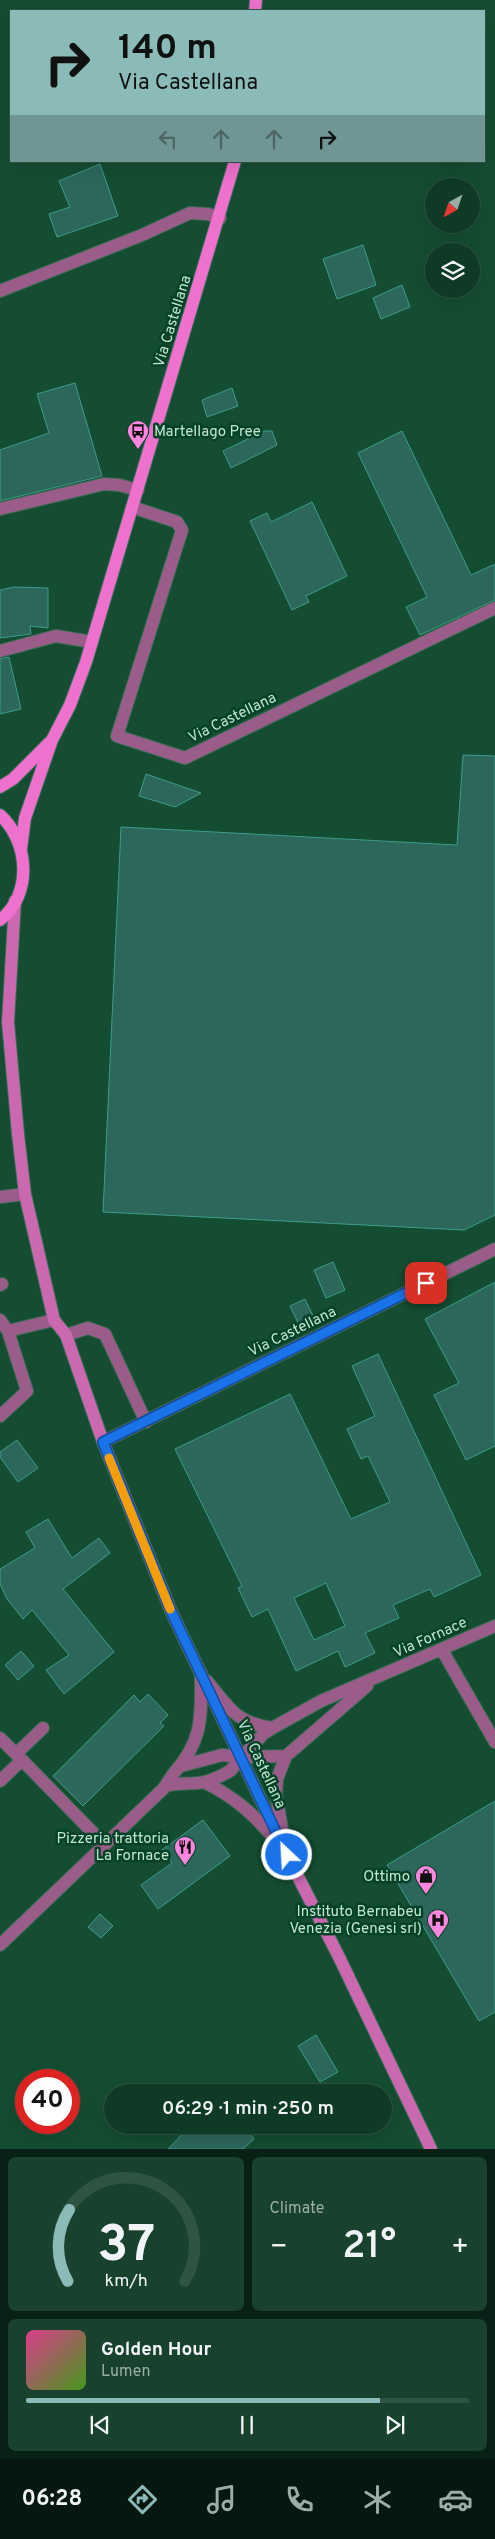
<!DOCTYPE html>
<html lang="en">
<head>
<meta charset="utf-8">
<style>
	:root { --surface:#0f3a26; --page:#18412e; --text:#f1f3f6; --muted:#9bada7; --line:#2f5443; --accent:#8bbbb9 }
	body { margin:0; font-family:Overpass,sans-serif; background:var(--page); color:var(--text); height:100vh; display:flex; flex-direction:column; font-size:19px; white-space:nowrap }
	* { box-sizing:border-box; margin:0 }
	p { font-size:16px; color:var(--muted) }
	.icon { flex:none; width:28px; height:28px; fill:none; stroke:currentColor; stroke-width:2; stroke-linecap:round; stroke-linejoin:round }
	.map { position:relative; height:2149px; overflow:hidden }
	.panel { display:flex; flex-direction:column; gap:8px; padding:8px; background:#082015; flex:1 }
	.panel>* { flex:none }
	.guide { position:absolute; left:10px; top:10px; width:475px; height:152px; border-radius:0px; box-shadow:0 5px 20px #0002,0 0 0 1px var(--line); background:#8bbbb9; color:#111; overflow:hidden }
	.needle { width:32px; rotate:220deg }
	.tools { position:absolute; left:425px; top:178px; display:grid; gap:10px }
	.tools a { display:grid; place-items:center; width:55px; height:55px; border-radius:50%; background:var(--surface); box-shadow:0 5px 20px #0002,0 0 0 1px var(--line); font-size:25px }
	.speed { position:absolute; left:15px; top:2069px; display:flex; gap:10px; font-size:25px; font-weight:700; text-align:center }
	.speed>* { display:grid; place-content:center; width:65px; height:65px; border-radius:50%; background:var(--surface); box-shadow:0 5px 20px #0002,0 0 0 1px var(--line); line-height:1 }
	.speed .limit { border:8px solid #d22; background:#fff; color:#111 }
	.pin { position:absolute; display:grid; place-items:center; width:42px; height:42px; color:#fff; margin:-21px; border-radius:10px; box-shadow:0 2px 8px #0006 }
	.me { position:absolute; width:55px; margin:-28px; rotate:335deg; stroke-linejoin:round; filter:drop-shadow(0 0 4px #0008) }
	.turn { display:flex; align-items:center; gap:18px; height:105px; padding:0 25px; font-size:22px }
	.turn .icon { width:65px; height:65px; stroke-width:2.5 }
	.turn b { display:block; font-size:35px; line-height:42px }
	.lanes { display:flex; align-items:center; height:48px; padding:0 25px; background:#0003; justify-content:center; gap:25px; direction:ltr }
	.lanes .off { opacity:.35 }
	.big { font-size:38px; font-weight:600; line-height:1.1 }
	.panel .widget { flex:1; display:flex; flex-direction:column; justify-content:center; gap:8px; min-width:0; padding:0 18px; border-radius:8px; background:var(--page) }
	.panel .dial { align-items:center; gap:0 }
	.dial svg { height:130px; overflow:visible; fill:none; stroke:var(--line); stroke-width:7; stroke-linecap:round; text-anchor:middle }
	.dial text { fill:var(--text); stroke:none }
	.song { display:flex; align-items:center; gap:15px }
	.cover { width:60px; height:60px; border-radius:8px; background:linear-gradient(135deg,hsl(330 70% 55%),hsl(100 70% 35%)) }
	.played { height:5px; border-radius:2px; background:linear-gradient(90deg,var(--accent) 80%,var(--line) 80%) }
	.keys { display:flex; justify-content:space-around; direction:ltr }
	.heat { display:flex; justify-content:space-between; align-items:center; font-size:28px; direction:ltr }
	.panel .tiles { flex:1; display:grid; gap:8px; grid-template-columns:1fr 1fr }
	.widget:last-child { grid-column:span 2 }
	.trip { position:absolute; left:104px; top:2084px; width:288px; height:50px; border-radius:25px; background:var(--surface); box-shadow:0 5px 20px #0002,0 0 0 1px var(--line); font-weight:600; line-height:50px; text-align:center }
	.dock { display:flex; height:80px; justify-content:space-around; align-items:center; background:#06170f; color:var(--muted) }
	.dock .icon { width:35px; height:35px }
	.dock .selected { color:var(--accent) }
	.dock b { font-size:22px; color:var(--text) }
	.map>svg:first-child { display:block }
	.building { fill:#2d675b; stroke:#3c9d8a; fill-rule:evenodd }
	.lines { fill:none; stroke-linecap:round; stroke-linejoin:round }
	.street-casing { stroke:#376b52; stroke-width:14 }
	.secondary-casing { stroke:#376b52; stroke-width:14 }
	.primary-casing { stroke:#376b52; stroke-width:14 }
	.street { stroke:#9a5d89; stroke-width:12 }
	.secondary { stroke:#ca69b0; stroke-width:12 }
	.primary { stroke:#ee71cd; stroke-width:12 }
	.route-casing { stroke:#114b97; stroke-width:12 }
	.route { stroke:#1a73e8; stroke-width:9 }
	.slow { stroke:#f59e0b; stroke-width:9 }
	.labels { text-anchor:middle; stroke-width:5; stroke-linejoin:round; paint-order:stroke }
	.street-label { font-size:15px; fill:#c2e5d0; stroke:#044328 }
	.poi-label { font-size:15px; fill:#c2e5d0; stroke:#044328; text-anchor:end }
</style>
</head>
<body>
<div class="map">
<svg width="495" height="2149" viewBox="0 0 495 2149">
	<rect width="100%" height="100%" fill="#144d32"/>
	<path class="building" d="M 100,164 L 118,216 L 57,237 L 49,214 L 70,207 L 59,181 Z
		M 363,245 L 376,285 L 337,299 L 323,259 Z
		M 402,285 L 410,307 L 381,319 L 373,298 Z
		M 75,383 L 102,476 L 0,501 L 0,450 L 49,433 L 37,394 Z
		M 232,388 L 238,406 L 207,417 L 202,400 Z
		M 264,431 L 272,431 L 277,445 L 231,468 L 223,451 Z
		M 402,431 L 471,575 L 495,564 L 495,600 L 420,635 L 406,607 L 427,597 L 358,453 Z
		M 312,502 L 347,576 L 306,596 L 309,602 L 292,610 L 250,521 L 267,513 L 271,522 Z
		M 14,587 L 48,588 L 48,628 L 30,626 L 31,634 L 0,638 L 0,590 Z
		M 9,657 L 21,709 L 0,714 L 0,659 Z
		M 463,755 L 495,756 L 495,1215 L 464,1230 L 103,1212 L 121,827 L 457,845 Z
		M 146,774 L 201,793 L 175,807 L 139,796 Z
		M 333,1262 L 345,1290 L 326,1298 L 314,1270 Z
		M 495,1282 L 495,1446 L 466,1460 L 434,1395 L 459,1383 L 425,1319 Z
		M 305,1299 L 315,1320 L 300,1327 L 290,1306 Z
		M 378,1354 L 481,1575 L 434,1597 L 430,1589 L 393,1605 L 399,1618 L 365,1633 L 375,1653 L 345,1667 L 338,1651 L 296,1671 L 268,1609 L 252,1617 L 238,1588 L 242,1586 L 175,1449 L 290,1394 L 351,1519 L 390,1502 L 368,1456 L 361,1459 L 347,1429 L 375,1416 L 352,1366 ZM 326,1583 L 345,1626 L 314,1640 L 294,1598 Z
		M 17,1440 L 38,1468 L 18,1482 L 0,1457 L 0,1452 Z
		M 48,1519 L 72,1558 L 99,1538 L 110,1553 L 63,1589 L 114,1652 L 64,1694 L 46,1670 L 69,1655 L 32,1610 L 23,1619 L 7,1599 L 0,1584 L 0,1569 L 35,1548 L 26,1532 Z
		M 21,1651 L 34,1666 L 18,1680 L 5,1665 Z
		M 148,1694 L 168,1715 L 160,1723 L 164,1726 L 83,1806 L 53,1776 L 134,1695 L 140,1702 Z
		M 495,1801 L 495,2012 L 479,2021 L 387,1865 Z
		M 203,1820 L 230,1856 L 158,1909 L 141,1885 L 172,1863 L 162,1850 Z
		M 100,1914 L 113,1926 L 101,1938 L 88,1927 Z
		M 316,2035 L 338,2072 L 320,2082 L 298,2046 Z
		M 191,2125 L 243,2125 L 254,2139 L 243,2149 L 168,2149 Z"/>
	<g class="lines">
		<g class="street-casing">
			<path id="street" d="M 0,291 L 142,235 L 190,213 L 208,214 L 220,218
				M 132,507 L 177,522 L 182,530 L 117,736 L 185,758 L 495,608
				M 0,509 L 104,484 L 119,485 L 138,490
				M 0,651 L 56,636 L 92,642
				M 0,1197 L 25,1194
				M 0,1285 L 2,1284
				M 0,1320 L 8,1331 L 27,1391 L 0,1416
				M 8,1331 L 54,1320
				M 66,1335 L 88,1328 L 105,1334 L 146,1422
				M 103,1442 L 495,1249
				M 442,1650 L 495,1742
				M 207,1681 C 230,1709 235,1722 272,1728
				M 0,1738 L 22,1760
				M 16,1754 L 43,1728
				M 181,1766 L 222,1755 L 241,1757 L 286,1756
				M 0,1781 L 22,1760 L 105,1845
				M 204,1782 C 237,1798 257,1817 280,1846
				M 165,1786 C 179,1782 191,1785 204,1782 C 213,1780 223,1775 230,1771 L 263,1734 L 274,1727 L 321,1701 L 495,1626
				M 284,1841 L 276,1794 L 277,1779 L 286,1756 L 367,1686
				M 0,1945 L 163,1789 C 167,1784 170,1778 174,1773 C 204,1739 201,1716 201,1673"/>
		</g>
		<g class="secondary-casing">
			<path id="secondary" d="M 15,901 L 8,1022 L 18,1134 L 25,1194 L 54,1320 L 66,1335 L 103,1442 L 171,1611 L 287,1855 L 340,1959 L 431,2149"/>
		</g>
		<g class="primary-casing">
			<path id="primary" d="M 255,11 L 256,0
				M 0,787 L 13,779 L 50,742
				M 0,815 C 29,841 33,895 0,920
				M 21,849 L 25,818 L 52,740 L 70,705 L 86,662 L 235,161"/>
		</g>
		<use href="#street" class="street"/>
		<use href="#secondary" class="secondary"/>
		<use href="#primary" class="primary"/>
	</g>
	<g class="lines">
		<g class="route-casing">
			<path id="route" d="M 287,1855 L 171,1611 L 103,1442 L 426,1283"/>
		</g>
		<use href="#route" class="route"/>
		<path class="slow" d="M 109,1458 L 170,1609"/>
	</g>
	<defs>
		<g id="bus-pin" transform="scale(1.125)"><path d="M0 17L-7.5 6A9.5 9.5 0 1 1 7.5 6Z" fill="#ff85de" stroke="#044328"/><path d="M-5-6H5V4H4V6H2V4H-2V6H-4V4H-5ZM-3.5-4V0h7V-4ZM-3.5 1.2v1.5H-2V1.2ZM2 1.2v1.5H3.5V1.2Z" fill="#111"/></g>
		<g id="restaurant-pin" transform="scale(1.125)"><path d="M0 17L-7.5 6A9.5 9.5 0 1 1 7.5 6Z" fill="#ff85de" stroke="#044328"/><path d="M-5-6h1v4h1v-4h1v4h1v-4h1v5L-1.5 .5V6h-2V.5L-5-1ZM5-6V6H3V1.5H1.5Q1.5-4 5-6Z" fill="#111"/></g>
		<g id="shop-pin" transform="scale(1.125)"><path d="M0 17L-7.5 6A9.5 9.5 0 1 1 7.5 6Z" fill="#ff85de" stroke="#044328"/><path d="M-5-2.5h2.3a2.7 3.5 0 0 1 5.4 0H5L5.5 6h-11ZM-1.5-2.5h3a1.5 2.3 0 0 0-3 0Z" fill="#111"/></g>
		<g id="hospital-pin" transform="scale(1.125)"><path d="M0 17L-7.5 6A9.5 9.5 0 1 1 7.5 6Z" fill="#ff85de" stroke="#044328"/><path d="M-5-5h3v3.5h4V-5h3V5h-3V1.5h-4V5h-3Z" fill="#111"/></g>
	</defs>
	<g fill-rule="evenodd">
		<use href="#bus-pin" x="138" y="431"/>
		<use href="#restaurant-pin" x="185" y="1847"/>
		<use href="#shop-pin" x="426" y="1876"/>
		<use href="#hospital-pin" x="438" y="1920"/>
	</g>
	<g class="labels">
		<g class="street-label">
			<text transform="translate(172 321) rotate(-73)" y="5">Via Castellana</text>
			<text transform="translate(232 717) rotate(-26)" y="5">Via Castellana</text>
			<text transform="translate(292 1331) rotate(-26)" y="5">Via Castellana</text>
			<text transform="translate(430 1637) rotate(-24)" y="5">Via Fornace</text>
			<text transform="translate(262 1764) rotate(65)" y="5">Via Castellana</text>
		</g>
		<g class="poi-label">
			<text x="154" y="436" text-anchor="start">Martellago Pree</text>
			<text x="169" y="1843">Pizzeria trattoria<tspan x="169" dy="17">La Fornace</tspan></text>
			<text x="410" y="1881">Ottimo</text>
			<text x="422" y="1916">Instituto Bernabeu<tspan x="422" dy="17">Venezia (Genesi srl)</tspan></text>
		</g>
	</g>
</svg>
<div class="tools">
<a><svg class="needle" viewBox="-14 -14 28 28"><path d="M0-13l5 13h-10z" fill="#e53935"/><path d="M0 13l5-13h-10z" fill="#9bada7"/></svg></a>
<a><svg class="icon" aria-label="layers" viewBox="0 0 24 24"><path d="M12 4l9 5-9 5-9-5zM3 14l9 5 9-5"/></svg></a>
</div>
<div class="speed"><div class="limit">40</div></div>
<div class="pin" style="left:426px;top:1283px;background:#d93025"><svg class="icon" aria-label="arrive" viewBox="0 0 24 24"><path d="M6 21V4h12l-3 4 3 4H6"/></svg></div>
<svg class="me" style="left:287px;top:1855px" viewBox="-20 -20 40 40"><circle r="17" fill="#1a73e8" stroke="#fff" stroke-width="3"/><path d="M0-11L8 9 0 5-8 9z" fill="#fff"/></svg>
<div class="trip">06:29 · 1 min · 250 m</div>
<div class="guide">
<div class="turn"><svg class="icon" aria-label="right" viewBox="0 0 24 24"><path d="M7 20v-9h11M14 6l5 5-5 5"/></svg><div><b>140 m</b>Via Castellana</div></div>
<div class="lanes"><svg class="icon off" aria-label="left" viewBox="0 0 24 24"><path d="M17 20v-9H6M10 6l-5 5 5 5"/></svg><svg class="icon off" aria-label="ahead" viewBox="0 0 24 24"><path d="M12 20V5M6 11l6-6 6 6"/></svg><svg class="icon off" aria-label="ahead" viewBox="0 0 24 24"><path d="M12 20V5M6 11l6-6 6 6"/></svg><svg class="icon" aria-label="right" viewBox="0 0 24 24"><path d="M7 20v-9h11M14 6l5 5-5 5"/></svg></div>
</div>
</div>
<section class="panel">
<div class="tiles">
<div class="widget dial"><svg viewBox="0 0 100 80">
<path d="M14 69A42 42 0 1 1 86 69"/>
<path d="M14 69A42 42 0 0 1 15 25" stroke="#8bbbb9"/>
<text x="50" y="56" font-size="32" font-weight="700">37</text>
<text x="50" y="72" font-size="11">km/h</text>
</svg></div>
<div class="widget"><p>Climate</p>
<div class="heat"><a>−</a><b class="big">21°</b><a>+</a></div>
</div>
<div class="widget">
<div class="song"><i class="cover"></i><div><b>Golden Hour</b><p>Lumen</p></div></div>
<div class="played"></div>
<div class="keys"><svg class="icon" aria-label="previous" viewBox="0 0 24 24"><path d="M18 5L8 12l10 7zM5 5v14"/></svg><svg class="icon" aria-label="pause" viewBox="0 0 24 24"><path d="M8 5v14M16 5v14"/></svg><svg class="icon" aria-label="next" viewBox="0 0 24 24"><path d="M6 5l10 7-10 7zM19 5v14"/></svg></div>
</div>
</div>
</section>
<nav class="dock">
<b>06:28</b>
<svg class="icon selected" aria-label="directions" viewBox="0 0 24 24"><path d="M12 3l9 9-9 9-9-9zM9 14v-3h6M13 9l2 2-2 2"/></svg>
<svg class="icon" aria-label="music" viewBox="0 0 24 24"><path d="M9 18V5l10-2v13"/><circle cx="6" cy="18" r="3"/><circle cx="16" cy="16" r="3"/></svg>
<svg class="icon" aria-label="phone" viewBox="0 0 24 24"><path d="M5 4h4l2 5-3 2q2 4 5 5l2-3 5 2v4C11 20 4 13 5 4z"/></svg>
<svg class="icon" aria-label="climate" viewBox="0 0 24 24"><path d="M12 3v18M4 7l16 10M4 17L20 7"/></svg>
<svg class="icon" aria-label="car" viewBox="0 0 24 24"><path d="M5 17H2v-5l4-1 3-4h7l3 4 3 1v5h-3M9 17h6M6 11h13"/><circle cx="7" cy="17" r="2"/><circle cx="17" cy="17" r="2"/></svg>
</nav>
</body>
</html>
